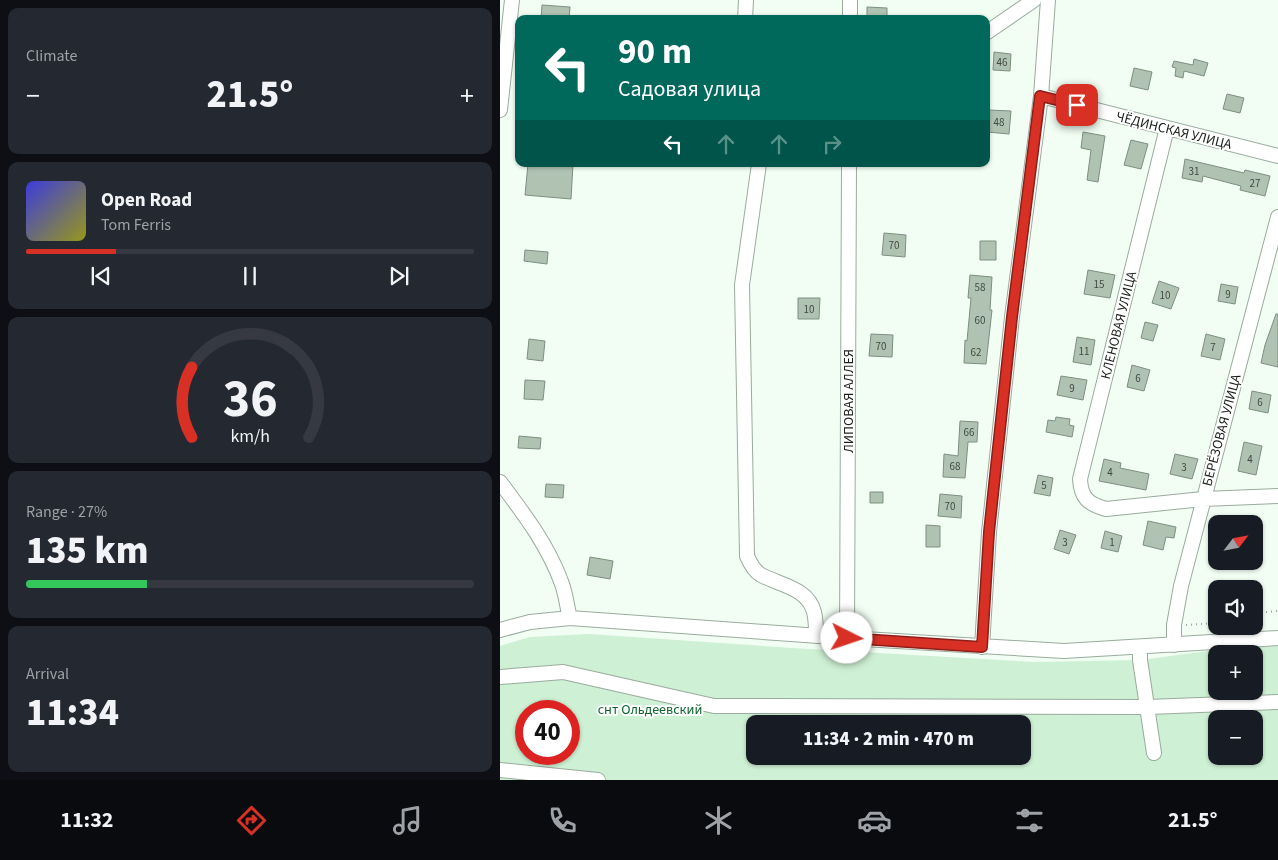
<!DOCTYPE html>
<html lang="en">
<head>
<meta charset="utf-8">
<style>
	:root { --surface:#171b24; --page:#242831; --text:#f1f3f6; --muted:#9ea1a6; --line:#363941; --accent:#d93025 }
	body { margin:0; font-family:"Source Sans 3",sans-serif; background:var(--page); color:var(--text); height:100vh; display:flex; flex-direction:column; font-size:19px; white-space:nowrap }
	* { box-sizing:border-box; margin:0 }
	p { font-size:16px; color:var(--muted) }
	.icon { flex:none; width:28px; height:28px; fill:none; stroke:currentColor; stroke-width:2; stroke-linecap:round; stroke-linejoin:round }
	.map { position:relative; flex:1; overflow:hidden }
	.drawer { display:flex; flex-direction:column; gap:8px; padding:8px; background:#0d0f14; width:500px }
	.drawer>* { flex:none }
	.guide { position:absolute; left:15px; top:15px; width:475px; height:152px; border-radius:10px; box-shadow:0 1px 4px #0004; background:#00695c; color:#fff; overflow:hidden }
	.needle { width:32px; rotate:58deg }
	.tools { position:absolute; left:708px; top:515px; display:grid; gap:10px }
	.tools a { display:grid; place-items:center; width:55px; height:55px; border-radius:10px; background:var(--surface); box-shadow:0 1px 4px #0004; font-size:25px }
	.speed { position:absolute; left:15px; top:700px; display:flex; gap:10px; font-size:25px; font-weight:700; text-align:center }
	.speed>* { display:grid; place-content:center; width:65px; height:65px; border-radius:50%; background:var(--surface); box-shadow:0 1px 4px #0004; line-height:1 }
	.speed .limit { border:8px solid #d22; background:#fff; color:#111 }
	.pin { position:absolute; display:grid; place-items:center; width:42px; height:42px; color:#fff; margin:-21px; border-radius:10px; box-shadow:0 2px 8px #0006 }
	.me { position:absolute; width:55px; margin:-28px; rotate:94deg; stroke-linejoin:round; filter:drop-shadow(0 0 4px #0008) }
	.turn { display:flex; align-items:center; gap:18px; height:105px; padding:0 20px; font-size:22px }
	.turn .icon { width:65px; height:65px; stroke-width:2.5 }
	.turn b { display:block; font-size:35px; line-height:42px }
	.lanes { display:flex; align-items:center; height:48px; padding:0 20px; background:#0003; justify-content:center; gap:25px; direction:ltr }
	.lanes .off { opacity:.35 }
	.big { font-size:38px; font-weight:800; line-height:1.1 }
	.drawer .card { flex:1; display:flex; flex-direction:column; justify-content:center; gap:8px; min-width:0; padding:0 18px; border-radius:10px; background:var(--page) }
	.drawer .dial { align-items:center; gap:0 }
	.dial svg { height:130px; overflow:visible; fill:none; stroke:var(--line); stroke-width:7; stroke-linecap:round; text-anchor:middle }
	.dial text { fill:var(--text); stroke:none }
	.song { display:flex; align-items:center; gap:15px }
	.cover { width:60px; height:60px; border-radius:8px; background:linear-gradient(135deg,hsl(240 70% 55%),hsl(60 70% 35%)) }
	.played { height:5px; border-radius:2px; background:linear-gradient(90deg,var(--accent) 20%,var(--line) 20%) }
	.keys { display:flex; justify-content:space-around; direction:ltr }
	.heat { display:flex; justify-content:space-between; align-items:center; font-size:28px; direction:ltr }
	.charge { height:8px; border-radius:4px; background:linear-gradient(90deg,#34c759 27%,var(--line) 0) }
	.trip { position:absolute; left:246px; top:715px; width:285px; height:50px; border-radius:10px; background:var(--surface); box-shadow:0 1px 4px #0004; font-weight:800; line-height:50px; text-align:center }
	.tab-bar { display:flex; height:80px; justify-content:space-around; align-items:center; background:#090b0e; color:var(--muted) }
	.tab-bar .icon { width:35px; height:35px }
	.tab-bar .selected { color:var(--accent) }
	.tab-bar b { font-size:22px; color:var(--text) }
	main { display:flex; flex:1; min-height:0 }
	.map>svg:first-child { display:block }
	.green { fill:#cef0d4; fill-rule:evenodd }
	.building { fill:#b0c3b3; stroke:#7c8f80 }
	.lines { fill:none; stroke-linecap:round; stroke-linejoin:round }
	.minor-casing { stroke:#99ac9d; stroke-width:16 }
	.path { stroke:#9ca69d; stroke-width:2; stroke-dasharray:1 4; stroke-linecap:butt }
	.minor { stroke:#fff; stroke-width:14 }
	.route-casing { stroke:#8d1f18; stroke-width:12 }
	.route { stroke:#d93025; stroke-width:9 }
	.labels { text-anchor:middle; stroke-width:4; stroke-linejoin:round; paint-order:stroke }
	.number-label { font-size:11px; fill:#404a41 }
	.street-label { font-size:14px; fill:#1a211b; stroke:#fff }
	.park-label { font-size:14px; fill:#106531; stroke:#fff }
</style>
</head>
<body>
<main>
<section class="drawer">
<div class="card"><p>Climate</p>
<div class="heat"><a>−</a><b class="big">21.5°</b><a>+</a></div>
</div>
<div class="card">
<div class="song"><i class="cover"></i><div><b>Open Road</b><p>Tom Ferris</p></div></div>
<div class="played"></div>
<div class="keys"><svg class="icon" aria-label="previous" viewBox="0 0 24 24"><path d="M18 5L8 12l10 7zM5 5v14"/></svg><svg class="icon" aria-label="pause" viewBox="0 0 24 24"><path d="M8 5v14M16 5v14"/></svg><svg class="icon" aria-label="next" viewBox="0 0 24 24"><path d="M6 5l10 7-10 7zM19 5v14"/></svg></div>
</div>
<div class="card dial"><svg viewBox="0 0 100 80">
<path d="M14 69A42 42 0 1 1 86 69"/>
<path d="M14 69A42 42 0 0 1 14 26" stroke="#d93025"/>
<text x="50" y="56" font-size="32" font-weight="700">36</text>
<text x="50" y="72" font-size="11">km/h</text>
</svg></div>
<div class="card"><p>Range · 27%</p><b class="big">135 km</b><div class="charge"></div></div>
<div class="card"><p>Arrival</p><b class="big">11:34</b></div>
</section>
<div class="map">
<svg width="778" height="780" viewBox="0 0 778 780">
	<rect width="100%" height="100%" fill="#f2fef4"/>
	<path class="green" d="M 89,634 L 292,648 L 535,662 L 640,660 L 739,647 L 778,645 L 778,780 L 0,780 L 0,646 L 30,637 ZM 716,654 L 754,654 L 754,691 L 716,691 ZM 26,711 L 69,711 L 69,754 L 26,754 ZM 716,719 L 754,719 L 754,756 L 716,756 ZM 255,724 L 522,724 L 522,756 L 255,756 Z"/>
	<path class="building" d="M 42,5 L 70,7 L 69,19 L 41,19 Z
		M 367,7 L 387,8 L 387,19 L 367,19 Z
		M 494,52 L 511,54 L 510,71 L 493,70 Z
		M 694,59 L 708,63 L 704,76 L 684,71 L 683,78 L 675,76 L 676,68 L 672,67 L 674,61 L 693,65 Z
		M 634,68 L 652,72 L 648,90 L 630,86 Z
		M 727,94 L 744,98 L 740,113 L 723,109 Z
		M 489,110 L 511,111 L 509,134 L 487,132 Z
		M 583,132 L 605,136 L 598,182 L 587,180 L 591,150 L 581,148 Z
		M 631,140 L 648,144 L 641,169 L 624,165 Z
		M 685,159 L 744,173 L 745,170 L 770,176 L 765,196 L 740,190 L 741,186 L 703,176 L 702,182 L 682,178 Z
		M 28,164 L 73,164 L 71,199 L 25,195 Z
		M 384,233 L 406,235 L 405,257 L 382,255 Z
		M 480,241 L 496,241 L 496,260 L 480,260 Z
		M 25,250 L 48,252 L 47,264 L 24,261 Z
		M 588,270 L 615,275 L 610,298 L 584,294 Z
		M 470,275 L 492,277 L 490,310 L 492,310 L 486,364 L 464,363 L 465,340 L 467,341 L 471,298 L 468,298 Z
		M 659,281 L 679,288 L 671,309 L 652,303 Z
		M 721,284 L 738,287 L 735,304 L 718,301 Z
		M 298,298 L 320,298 L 319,319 L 298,319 Z
		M 776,314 L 778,314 L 778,367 L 761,363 L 765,345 Z
		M 645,322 L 658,325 L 653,341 L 641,338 Z
		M 371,334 L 393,335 L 392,357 L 369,356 Z
		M 706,334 L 725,339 L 720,360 L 701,356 Z
		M 577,337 L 595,340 L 591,365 L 573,362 Z
		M 29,339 L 45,341 L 43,361 L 27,359 Z
		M 632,365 L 650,370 L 644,391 L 627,387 Z
		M 561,376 L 587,380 L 583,400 L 557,395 Z
		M 25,380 L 45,381 L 43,400 L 24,399 Z
		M 752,391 L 771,395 L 768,413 L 749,409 Z
		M 556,417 L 570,419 L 569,425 L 574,426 L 572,437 L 546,432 L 548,420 L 555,421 Z
		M 460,421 L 478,422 L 477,442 L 468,442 L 465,478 L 443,477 L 444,454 L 458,456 Z
		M 19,436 L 41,438 L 40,449 L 18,448 Z
		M 744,442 L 762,446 L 756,475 L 738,471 Z
		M 675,454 L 698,459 L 692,479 L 670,474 Z
		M 604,459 L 621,463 L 620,468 L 649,474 L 646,490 L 599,481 Z
		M 538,475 L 553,478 L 550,496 L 534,493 Z
		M 46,484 L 64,485 L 63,498 L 45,497 Z
		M 370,492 L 383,492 L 383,503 L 370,503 Z
		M 440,494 L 462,496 L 461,518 L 438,516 Z
		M 648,521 L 676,527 L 674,538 L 666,537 L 663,550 L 643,545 Z
		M 426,525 L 440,526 L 440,547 L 426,547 Z
		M 560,530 L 576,535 L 569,554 L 554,549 Z
		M 605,531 L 622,536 L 618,552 L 601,548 Z
		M 90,557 L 113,561 L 110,579 L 87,575 Z"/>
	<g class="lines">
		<g class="minor-casing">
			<path id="minor" d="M 350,0 L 350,19
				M 245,19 L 246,0
				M 486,33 L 534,0
				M 541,96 L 778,156
				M 0,110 L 12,0
				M 667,128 L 580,479 C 581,498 588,504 606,509 L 703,499 L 778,496
				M 259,164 L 242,285 L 247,556 C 250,563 254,571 261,575 C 280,585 308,588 314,612 C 316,619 316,628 316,636
				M 0,482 C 24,514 48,545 62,584 C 66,595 67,607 70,618
				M 0,630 L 30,622 L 70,618 L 347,638 L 564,651 L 778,638
				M 347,638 L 349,164
				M 674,645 L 674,625 L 681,586 L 778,217
				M 482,647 L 489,532 L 512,317 L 541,96 L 548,0
				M 640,647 L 640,660 L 654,753
				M 0,677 L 63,672 L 214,706 L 648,707 L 778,702
				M 0,770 L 98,780"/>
		</g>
		<path class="path" d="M 754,621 L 766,612 L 778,611
			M 686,625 L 716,623"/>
		<use href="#minor" class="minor"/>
	</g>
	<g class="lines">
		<g class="route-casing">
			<path id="route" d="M 347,638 L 482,647 L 489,532 L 512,317 L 540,96 L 577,105"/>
		</g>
		<use href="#route" class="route"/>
	</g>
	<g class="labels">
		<g class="number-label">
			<text x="502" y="66">46</text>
			<text x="499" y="126">48</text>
			<text x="694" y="175">31</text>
			<text x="755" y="187">27</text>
			<text x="394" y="249">70</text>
			<text x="599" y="288">15</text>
			<text x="480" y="291">58</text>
			<text x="728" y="298">9</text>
			<text x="665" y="299">10</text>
			<text x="309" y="313">10</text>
			<text x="480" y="324">60</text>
			<text x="381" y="350">70</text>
			<text x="713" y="351">7</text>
			<text x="584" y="355">11</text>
			<text x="476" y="356">62</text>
			<text x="638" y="382">6</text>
			<text x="572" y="392">9</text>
			<text x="760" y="406">6</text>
			<text x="469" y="436">66</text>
			<text x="750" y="463">4</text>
			<text x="455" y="470">68</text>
			<text x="684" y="471">3</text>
			<text x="610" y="476">4</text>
			<text x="544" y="489">5</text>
			<text x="450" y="510">70</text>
			<text x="565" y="546">3</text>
			<text x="612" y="546">1</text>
		</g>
		<g class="street-label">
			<text transform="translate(674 130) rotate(14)" y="5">ЧЁДИНСКАЯ УЛИЦА</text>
			<text transform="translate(618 325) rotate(-76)" y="5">КЛЕНОВАЯ УЛИЦА</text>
			<text transform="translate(348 401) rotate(-90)" y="5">ЛИПОВАЯ АЛЛЕЯ</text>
			<text transform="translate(721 430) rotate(-75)" y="5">БЕРЁЗОВАЯ УЛИЦА</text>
		</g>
		<g class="park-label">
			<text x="150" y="714">снт Ольдеевский</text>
		</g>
	</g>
</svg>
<div class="tools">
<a><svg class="needle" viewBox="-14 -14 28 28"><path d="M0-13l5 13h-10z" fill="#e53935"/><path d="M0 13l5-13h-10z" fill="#9ea1a6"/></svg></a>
<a><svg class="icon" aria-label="sound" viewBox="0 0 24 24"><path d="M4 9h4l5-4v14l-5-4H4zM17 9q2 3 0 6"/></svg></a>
<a>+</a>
<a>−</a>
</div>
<div class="speed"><div class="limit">40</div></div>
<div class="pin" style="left:577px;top:105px;background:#d93025"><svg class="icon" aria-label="arrive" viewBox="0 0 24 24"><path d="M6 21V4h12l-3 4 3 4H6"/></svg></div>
<svg class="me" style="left:347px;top:638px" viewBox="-20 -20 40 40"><circle r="19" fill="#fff"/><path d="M0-13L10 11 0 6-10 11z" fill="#d93025"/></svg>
<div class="trip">11:34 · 2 min · 470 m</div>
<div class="guide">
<div class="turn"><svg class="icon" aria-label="left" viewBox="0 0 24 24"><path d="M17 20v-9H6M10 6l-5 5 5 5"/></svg><div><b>90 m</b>Садовая улица</div></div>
<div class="lanes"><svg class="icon" aria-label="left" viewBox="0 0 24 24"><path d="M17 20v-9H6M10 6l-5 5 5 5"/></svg><svg class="icon off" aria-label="ahead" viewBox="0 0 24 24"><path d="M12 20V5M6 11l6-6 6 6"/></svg><svg class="icon off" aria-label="ahead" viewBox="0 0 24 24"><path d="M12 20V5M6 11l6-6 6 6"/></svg><svg class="icon off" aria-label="right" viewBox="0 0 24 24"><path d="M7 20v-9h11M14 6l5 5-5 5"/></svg></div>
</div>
</div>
</main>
<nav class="tab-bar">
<b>11:32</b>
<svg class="icon selected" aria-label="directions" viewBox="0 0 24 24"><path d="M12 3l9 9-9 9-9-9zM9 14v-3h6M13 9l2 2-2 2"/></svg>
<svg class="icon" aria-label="music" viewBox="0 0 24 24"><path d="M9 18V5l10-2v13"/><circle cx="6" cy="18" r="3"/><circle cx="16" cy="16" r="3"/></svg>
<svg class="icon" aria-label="phone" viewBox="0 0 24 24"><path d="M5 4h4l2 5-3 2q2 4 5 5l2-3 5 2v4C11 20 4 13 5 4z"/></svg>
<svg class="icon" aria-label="climate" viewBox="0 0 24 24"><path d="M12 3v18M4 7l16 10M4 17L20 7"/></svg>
<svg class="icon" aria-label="car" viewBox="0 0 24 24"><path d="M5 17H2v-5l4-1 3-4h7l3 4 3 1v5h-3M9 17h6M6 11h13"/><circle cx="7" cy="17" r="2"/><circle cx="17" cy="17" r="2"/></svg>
<svg class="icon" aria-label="filters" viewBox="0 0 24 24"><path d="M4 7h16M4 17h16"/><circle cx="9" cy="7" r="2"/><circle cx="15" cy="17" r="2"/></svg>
<b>21.5°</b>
</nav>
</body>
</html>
